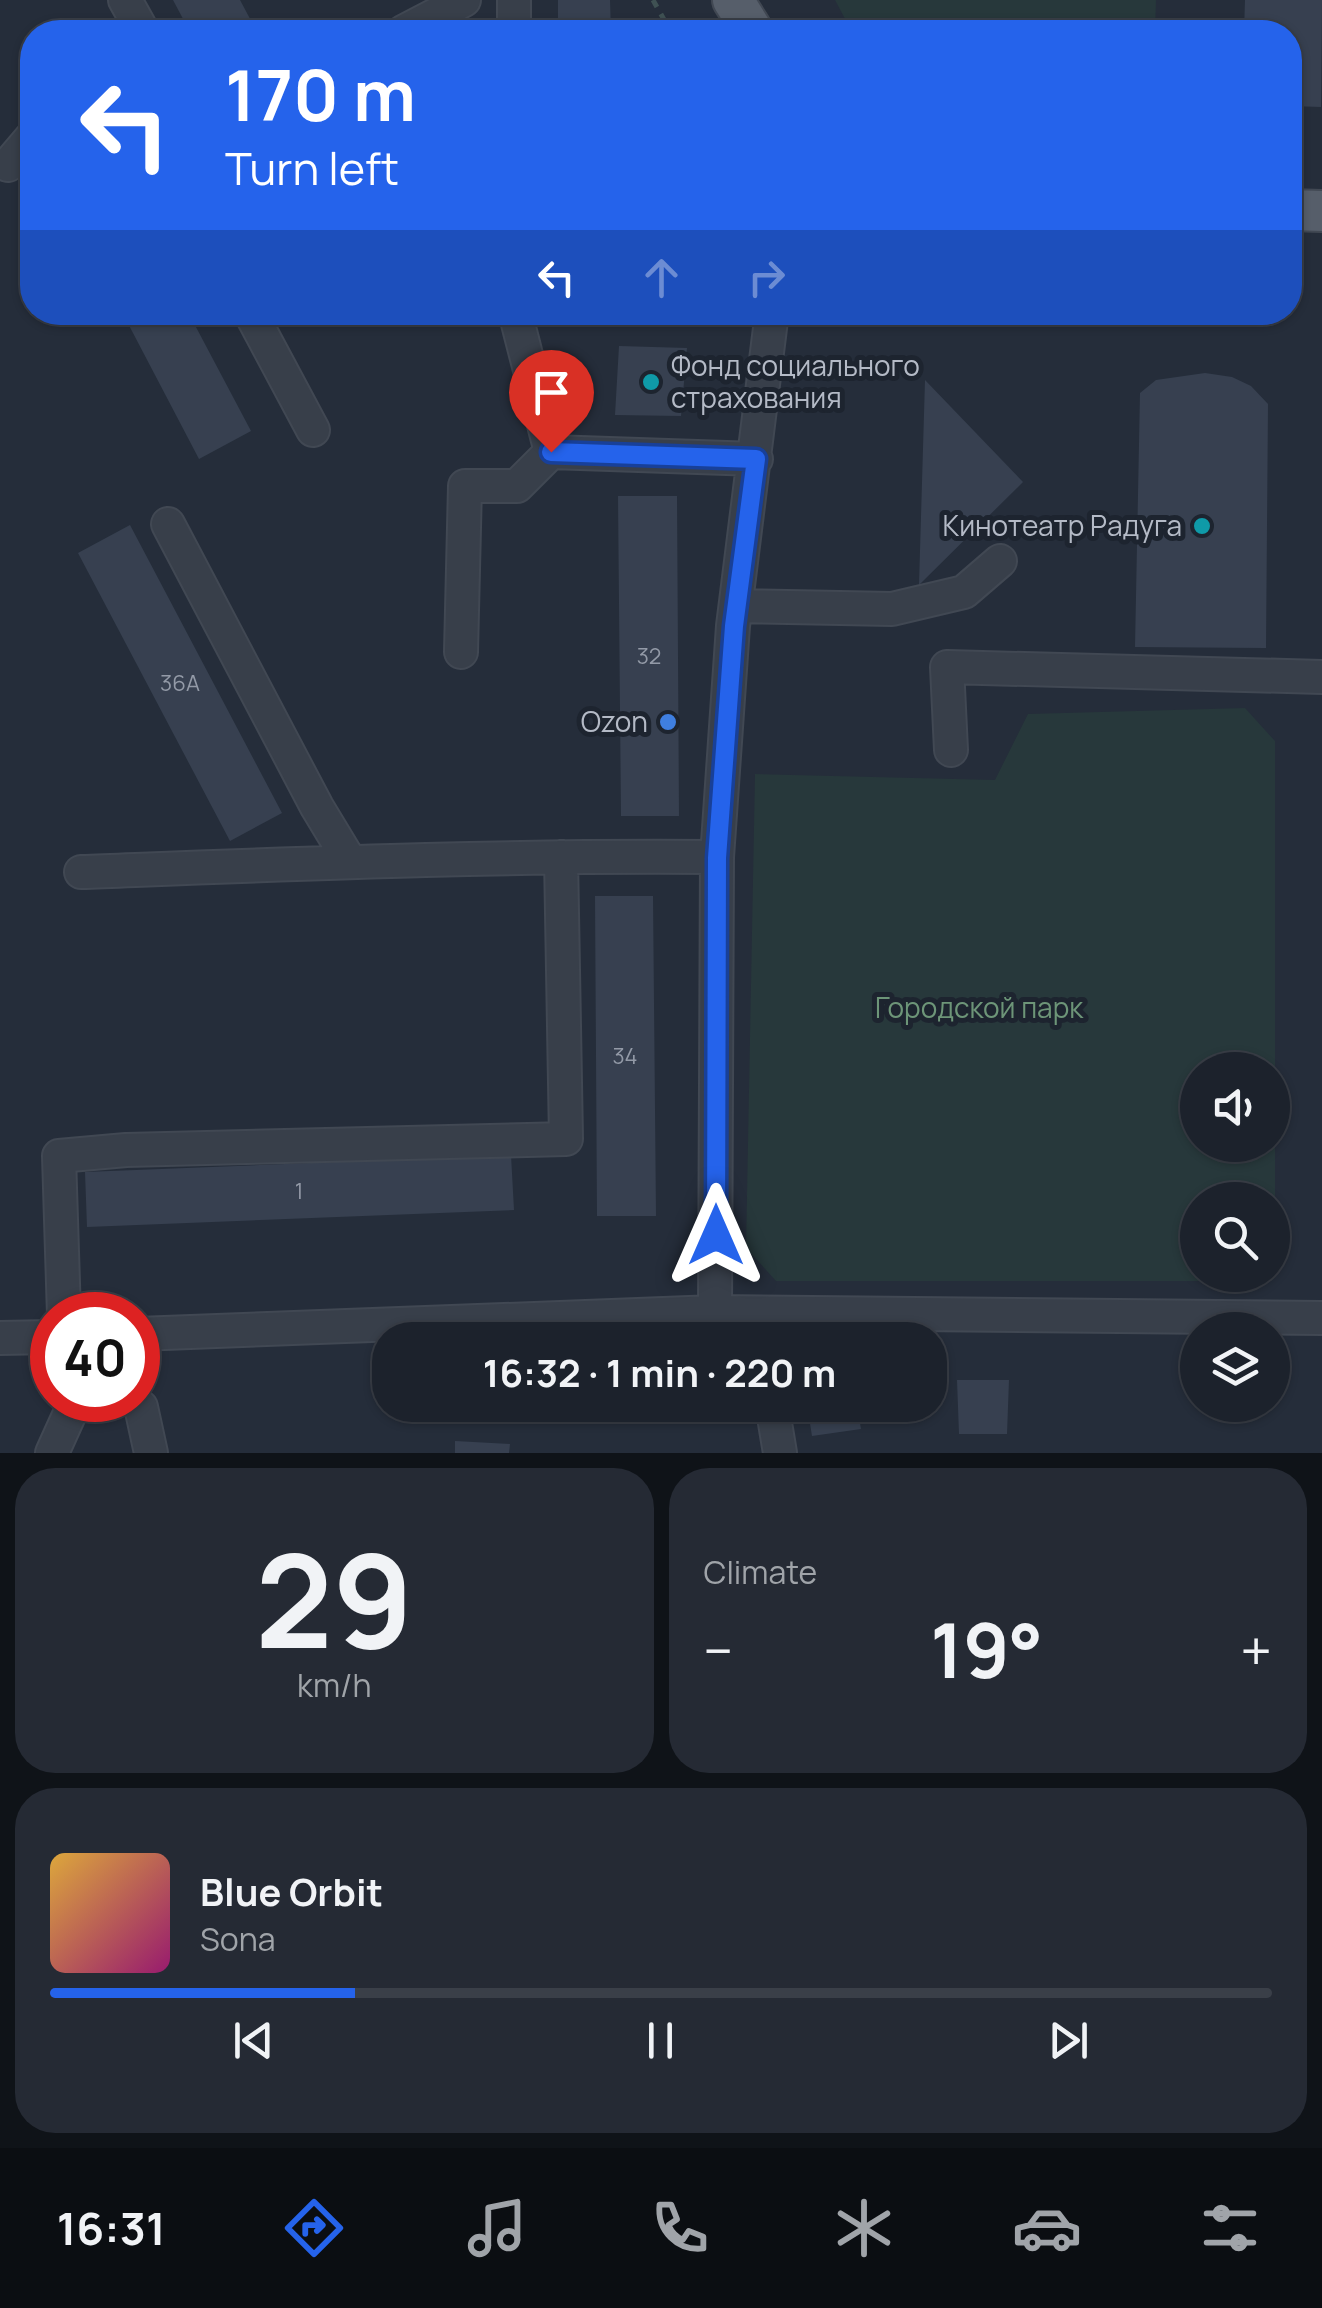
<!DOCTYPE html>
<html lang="en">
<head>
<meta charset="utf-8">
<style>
	:root { --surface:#1c222c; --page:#252a34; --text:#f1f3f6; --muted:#a0a4a9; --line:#3a3f48; --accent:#2563eb }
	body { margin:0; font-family:Manrope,sans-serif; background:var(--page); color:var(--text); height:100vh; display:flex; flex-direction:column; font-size:38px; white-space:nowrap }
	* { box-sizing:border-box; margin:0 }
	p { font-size:32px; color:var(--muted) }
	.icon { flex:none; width:55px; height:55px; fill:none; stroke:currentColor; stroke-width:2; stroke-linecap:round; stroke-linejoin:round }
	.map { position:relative; height:1453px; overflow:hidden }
	.details { display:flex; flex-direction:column; gap:15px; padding:15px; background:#0f1318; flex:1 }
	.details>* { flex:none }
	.hud { position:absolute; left:20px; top:20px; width:1282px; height:305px; border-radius:40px; box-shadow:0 2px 8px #0004,0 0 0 2px var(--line); background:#2563eb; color:#fff; overflow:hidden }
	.fabs { position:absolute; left:1180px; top:1052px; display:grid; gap:20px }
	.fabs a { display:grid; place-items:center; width:110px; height:110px; border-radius:50%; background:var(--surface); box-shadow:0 2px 8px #0004,0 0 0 2px var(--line); font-size:50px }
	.speed { position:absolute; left:30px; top:1292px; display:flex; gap:20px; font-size:50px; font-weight:700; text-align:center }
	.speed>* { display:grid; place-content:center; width:130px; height:130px; border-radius:50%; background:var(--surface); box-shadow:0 2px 8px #0004,0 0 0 2px var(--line); line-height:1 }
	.speed .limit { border:15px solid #d22; background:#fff; color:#111 }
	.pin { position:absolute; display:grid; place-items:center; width:85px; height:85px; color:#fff; margin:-102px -42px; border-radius:50% 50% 50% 0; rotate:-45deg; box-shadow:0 0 10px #0007 }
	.pin .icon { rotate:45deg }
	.me { position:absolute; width:110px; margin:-55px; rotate:0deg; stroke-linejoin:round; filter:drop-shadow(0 0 8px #0008) }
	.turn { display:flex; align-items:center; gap:35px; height:210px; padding:0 40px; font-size:45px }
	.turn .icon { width:130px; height:130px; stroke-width:2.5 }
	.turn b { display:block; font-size:70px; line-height:85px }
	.lanes { display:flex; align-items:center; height:95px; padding:0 40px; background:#0003; justify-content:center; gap:50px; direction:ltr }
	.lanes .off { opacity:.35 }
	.big { font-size:75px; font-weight:700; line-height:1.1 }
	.details .tile { flex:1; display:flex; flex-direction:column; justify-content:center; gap:15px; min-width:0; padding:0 35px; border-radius:40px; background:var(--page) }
	.details .dial { align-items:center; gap:0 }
	.dial b { font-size:130px; line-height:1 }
	.song { display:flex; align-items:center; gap:30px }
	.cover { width:120px; height:120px; border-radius:15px; background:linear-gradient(135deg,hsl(40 70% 55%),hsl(320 70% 35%)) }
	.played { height:10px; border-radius:5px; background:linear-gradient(90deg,var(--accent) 25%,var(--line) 25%) }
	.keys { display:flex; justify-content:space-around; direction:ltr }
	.heat { display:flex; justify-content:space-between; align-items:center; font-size:55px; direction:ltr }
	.details .tiles { flex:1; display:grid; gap:15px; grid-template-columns:1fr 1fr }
	.tile:last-child { grid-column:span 2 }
	.trip { position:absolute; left:372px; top:1322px; width:575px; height:100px; border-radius:40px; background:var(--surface); box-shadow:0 2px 8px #0004,0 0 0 2px var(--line); font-weight:700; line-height:100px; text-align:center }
	.menu { display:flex; height:160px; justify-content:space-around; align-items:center; background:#0b0e12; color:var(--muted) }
	.menu .icon { width:70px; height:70px }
	.menu .on { color:var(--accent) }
	.menu b { font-size:45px; color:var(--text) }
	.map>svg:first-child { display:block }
	.green { fill:#27383b; fill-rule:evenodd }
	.building { fill:#374050 }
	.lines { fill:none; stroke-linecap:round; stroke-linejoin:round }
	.minor-casing { stroke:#414853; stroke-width:36 }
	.major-casing { stroke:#414853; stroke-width:44 }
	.path { stroke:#3f5153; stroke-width:5; stroke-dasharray:8 8; stroke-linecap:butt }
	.minor { stroke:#383f4a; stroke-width:32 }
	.major { stroke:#565e6a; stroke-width:40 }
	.route-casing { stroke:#184099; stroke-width:25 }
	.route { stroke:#2563eb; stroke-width:18 }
	.culture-dot { fill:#0f9aa8; stroke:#1d242f; stroke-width:4 }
	.shop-dot { fill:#3f7fe0; stroke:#1d242f; stroke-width:4 }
	.labels { text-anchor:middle; stroke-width:10; stroke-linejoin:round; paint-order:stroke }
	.number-label { font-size:22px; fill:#939aa7 }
	.poi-label { font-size:28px; fill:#b4bac6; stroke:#1d242f; text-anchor:end }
	.park-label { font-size:28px; fill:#6d9578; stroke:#1d242f }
</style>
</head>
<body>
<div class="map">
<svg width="1322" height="1453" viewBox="0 0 1322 1453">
	<rect width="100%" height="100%" fill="#252d3a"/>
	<path class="green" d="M 835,0 L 1156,0 L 1155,32 L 852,32 Z
		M 1245,708 L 1275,741 L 1275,1254 L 1273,1255 L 1272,1200 L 1198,1200 L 1198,1275 L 1248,1275 L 1242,1281 L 776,1281 L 746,1248 L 755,774 L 995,780 L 1028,714 ZM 1198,1070 L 1272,1070 L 1272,1145 L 1198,1145 Z"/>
	<path class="building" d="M 173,0 L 240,0 L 257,32 L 190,32 Z
		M 558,0 L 610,0 L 611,32 L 558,32 Z
		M 1245,0 L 1322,0 L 1321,107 L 1290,106 L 1290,32 L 1244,32 Z
		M 122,312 L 188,312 L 251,431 L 199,459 Z
		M 619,346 L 687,348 L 681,416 L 615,415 Z
		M 1205,373 L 1232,377 L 1251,386 L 1268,404 L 1266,648 L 1135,647 L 1140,393 L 1156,380 Z
		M 925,380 L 1023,482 L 919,585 Z
		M 618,496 L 677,496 L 679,816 L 621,816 Z
		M 130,525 L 282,813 L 230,841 L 78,553 Z
		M 595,896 L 653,896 L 656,1216 L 597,1216 Z
		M 511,1155 L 514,1210 L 87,1227 L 85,1172 Z
		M 957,1380 L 1009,1380 L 1007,1434 L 959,1434 Z
		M 807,1405 L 857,1405 L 861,1429 L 812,1436 Z
		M 455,1441 L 510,1444 L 509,1453 L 455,1453 Z"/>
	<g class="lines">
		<g class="minor-casing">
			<path id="minor" d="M 125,0 L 143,32
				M 403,32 L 464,0
				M 514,32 L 514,0
				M 8,165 L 32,137
				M 250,312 L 313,430
				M 515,312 L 551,452 L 756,459
				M 168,524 L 317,807 L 349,860
				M 736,606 L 892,609 L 964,592 L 1000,561
				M 461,652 L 465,486 L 517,486 L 551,452
				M 951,750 L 947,667 L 1322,677
				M 81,872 C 293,864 504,855 717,857
				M 64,1315 L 59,1156 L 126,1150 L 566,1139 L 561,857
				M 138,1334 L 715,1312 L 1322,1318
				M 0,1338 L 52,1337
				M 742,1340 L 715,1312 L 717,857 L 733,626 L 772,312
				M 132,1400 L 141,1407 L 151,1453
				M 772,1405 L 780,1453
				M 52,1453 L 76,1400"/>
		</g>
		<g class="major-casing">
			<path id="major" d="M 733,0 L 753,32
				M 1290,210 L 1322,211"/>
		</g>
		<path class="path" d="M 653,0 L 671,32"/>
		<use href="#minor" class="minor"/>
		<use href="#major" class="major"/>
	</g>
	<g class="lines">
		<g class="route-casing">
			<path id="route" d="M 551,452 L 756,459 L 734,626 L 717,858 L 716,1235"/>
		</g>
		<use href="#route" class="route"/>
	</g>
	<g class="culture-dot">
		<circle cx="651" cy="382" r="10"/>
		<circle cx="1202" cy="526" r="10"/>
	</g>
	<circle class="shop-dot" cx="668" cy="722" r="10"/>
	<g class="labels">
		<g class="number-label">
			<text x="649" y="664">32</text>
			<text x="180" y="691">36А</text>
			<text x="625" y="1064">34</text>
			<text x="299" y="1199">1</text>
		</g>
		<g class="poi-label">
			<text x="671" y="376" text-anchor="start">Фонд социального<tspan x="671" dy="32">страхования</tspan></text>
			<text x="1182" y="536">Кинотеатр Радуга</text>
			<text x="648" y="732">Ozon</text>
		</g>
		<g class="park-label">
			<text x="979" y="1018">Городской парк</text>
		</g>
	</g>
</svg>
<div class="fabs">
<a><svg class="icon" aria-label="sound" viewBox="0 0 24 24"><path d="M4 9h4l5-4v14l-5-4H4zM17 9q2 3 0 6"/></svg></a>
<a><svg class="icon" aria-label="search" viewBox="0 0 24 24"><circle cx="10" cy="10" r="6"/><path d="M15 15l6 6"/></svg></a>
<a><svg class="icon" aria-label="layers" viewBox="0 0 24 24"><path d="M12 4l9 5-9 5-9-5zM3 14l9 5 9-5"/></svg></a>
</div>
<div class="speed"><div class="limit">40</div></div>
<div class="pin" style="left:551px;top:452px;background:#d93025"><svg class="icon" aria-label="arrive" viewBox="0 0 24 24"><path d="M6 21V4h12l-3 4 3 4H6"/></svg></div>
<svg class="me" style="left:716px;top:1235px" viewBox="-20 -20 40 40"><path d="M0-17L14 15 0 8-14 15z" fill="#2563eb" stroke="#fff" stroke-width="4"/></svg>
<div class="trip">16:32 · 1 min · 220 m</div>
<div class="hud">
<div class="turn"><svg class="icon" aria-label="left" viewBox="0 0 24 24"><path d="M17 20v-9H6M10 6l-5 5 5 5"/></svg><div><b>170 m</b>Turn left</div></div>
<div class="lanes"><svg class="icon" aria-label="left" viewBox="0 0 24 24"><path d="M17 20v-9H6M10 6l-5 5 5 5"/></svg><svg class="icon off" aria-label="ahead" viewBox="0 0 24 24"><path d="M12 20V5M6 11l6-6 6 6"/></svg><svg class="icon off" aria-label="right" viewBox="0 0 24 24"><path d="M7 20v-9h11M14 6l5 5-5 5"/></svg></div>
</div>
</div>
<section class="details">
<div class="tiles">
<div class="tile dial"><b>29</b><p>km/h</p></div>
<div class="tile"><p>Climate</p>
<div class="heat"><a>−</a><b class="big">19°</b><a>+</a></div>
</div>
<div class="tile">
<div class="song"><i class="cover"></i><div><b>Blue Orbit</b><p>Sona</p></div></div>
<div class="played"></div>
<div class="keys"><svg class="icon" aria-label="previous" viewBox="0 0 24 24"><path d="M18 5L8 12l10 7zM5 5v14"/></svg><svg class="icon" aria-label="pause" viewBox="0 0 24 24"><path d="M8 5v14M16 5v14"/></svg><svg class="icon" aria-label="next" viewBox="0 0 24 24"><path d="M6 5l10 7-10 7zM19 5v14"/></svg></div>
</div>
</div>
</section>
<nav class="menu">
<b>16:31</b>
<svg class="icon on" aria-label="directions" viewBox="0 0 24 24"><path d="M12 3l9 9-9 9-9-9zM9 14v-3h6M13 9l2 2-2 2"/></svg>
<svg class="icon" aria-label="music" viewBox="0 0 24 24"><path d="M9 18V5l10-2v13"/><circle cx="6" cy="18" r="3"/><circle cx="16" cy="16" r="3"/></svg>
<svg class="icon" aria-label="phone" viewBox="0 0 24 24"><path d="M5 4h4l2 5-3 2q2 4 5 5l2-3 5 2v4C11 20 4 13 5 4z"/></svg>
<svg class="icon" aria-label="climate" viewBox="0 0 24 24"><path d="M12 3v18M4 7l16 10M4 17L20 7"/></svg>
<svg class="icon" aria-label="car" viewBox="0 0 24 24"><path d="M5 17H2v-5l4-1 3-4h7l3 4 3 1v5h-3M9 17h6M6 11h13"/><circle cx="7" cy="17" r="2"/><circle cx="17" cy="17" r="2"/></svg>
<svg class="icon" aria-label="filters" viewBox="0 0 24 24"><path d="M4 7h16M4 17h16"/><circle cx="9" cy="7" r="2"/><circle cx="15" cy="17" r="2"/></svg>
</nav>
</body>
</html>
